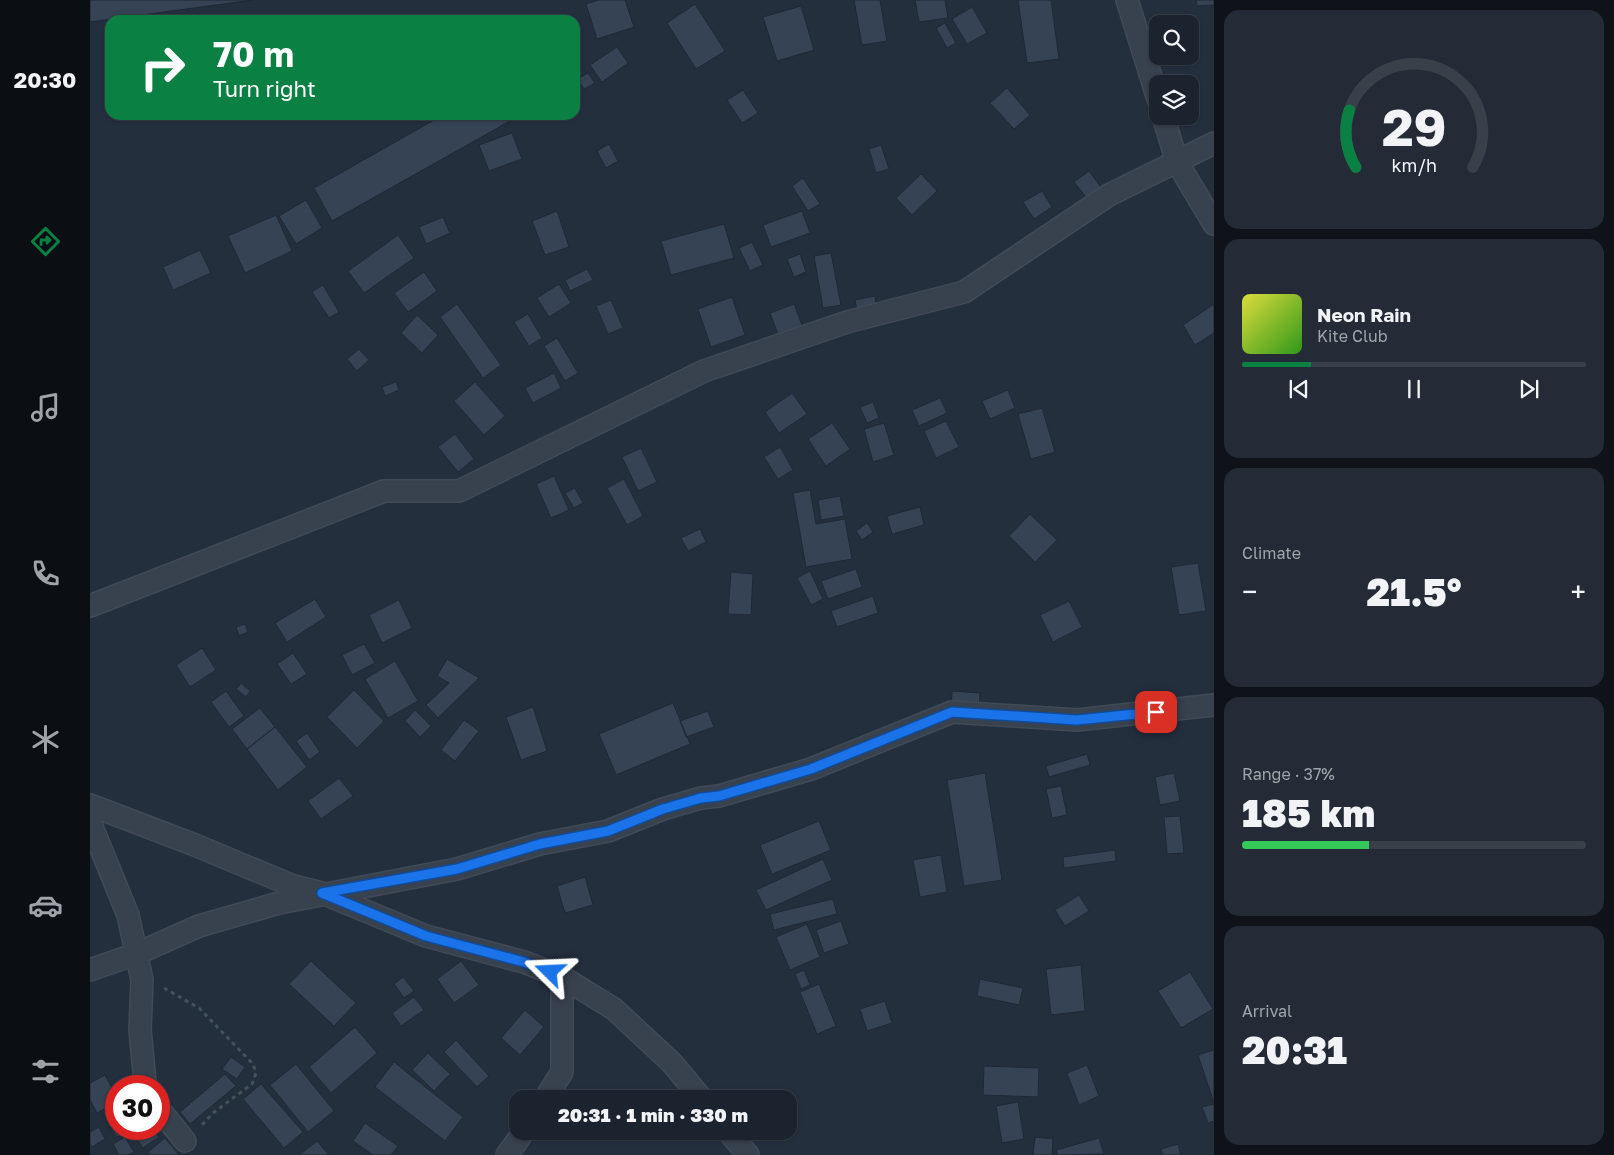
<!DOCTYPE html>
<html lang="en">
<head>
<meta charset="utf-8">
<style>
	:root { --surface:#1b232e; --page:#242b36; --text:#f1f3f6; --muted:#a0a4aa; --line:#39404a; --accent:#0b8043 }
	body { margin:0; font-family:"Golos Text",sans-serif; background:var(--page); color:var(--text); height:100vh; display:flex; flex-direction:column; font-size:19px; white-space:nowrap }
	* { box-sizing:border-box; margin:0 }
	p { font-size:16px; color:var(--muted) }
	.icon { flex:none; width:28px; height:28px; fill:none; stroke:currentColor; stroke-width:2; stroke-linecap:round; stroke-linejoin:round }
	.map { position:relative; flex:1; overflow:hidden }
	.details { display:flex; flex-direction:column; gap:10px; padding:10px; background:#0f1319; width:400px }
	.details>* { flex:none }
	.banner { position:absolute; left:15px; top:15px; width:475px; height:105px; border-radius:15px; box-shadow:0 1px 4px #0004,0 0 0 1px var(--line); background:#0b8043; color:#fff; overflow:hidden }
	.buttons { position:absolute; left:1059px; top:15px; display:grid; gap:10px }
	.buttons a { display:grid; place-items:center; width:50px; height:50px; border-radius:10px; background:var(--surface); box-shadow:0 1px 4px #0004,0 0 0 1px var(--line); font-size:25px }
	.speed { position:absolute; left:15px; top:1075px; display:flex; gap:10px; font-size:25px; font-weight:700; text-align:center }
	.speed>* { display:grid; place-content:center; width:65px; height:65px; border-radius:50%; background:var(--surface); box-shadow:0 1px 4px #0004,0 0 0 1px var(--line); line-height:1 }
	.speed .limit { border:8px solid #d22; background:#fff; color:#111 }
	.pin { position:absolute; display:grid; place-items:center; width:42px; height:42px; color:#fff; margin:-21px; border-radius:10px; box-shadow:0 2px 8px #0006 }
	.me { position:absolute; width:55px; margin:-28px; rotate:291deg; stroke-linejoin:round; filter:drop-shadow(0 0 4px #0008) }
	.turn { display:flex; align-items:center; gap:18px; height:105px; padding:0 25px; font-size:22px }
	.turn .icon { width:65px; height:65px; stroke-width:2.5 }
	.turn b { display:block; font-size:35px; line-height:42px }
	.big { font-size:38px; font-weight:800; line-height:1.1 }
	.details .card { flex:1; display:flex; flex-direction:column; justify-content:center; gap:8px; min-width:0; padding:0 18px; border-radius:15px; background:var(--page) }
	.details .dial { align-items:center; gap:0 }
	.dial svg { height:130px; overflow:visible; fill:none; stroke:var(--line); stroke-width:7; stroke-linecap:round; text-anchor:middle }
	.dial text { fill:var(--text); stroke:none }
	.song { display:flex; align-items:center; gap:15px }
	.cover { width:60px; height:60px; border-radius:8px; background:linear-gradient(135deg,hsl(60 70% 55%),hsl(110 70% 35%)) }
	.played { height:5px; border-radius:2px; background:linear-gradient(90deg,var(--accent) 20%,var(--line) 20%) }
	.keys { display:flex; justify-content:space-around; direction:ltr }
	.heat { display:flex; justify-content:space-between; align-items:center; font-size:28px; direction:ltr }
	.charge { height:8px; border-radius:4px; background:linear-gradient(90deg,#34c759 37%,var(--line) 0) }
	.trip { position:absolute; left:419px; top:1090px; width:288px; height:50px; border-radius:15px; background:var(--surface); box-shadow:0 1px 4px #0004,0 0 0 1px var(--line); font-weight:800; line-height:50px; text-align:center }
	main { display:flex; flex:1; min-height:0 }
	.menu { display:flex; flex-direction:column; width:90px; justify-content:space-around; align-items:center; background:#0b0e12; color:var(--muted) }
	.menu .icon { width:35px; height:35px }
	.menu .on { color:var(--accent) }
	.menu b { font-size:22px; color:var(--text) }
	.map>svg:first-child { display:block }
	.building { fill:#364354; stroke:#1f2835 }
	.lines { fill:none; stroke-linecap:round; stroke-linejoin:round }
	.minor-casing { stroke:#414a57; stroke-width:24 }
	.path { stroke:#3f5557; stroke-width:3; stroke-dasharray:4 4; stroke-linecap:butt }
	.minor { stroke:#38414e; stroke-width:21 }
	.route-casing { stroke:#114b97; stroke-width:12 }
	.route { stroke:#1a73e8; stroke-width:9 }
</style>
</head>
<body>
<main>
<nav class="menu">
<b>20:30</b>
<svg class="icon on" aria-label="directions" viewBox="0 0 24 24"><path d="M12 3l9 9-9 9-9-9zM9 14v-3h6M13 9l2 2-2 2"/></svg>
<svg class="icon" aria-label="music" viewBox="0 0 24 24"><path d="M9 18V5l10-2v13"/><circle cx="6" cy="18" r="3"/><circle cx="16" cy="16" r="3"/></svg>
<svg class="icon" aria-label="phone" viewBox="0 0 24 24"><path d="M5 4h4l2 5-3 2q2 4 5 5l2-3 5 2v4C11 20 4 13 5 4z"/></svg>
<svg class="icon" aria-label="climate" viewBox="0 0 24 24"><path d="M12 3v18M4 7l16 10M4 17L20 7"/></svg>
<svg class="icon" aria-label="car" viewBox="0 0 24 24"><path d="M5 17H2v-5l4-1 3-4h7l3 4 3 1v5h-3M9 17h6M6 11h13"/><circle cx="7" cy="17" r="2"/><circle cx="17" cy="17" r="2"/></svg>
<svg class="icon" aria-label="filters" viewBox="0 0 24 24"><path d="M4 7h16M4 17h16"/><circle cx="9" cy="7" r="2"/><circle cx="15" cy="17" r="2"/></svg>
</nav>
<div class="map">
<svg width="1124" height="1155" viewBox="0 0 1124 1155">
	<rect width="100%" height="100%" fill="#242f3e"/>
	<path class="building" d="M 0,0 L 163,0 L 0,22 Z
		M 509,0 L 535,0 L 544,27 L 507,39 L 496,4 Z
		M 764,0 L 790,0 L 797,41 L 772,45 Z
		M 825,0 L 855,0 L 858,18 L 829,22 Z
		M 928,0 L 961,0 L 969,59 L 937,63 Z
		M 1106,0 L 1124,0 L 1124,5 L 1107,6 Z
		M 605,4 L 635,51 L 606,69 L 577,23 Z
		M 711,6 L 724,50 L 687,61 L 673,17 Z
		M 882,7 L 897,33 L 877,44 L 862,19 Z
		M 855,23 L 866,43 L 857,48 L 846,28 Z
		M 527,47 L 538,63 L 512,82 L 500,65 Z
		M 498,73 L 505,83 L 494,89 L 487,79 Z
		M 917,88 L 940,115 L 924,129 L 900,103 Z
		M 653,90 L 668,113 L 652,123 L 637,100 Z
		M 353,115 L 417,115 L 420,121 L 242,221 L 224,188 Z
		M 422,133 L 432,159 L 399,171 L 389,145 Z
		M 519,144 L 528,161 L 516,168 L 507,151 Z
		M 791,145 L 799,169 L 786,173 L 779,149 Z
		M 999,171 L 1013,190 L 999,201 L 984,182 Z
		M 831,174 L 847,191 L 822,215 L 806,198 Z
		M 713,178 L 730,204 L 718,211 L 702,186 Z
		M 952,191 L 962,207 L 944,219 L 933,202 Z
		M 216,200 L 232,228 L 206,244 L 189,216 Z
		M 467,211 L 479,247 L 455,255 L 442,221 Z
		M 712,211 L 720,233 L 681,247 L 673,225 Z
		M 186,215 L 202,251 L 155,273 L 138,236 Z
		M 353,217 L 360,233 L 336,244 L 329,227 Z
		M 634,224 L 644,258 L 581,275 L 571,241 Z
		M 308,235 L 324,258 L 274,293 L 258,271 Z
		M 662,242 L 673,265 L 660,271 L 649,248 Z
		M 110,250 L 121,273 L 83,290 L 73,267 Z
		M 741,253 L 751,305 L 733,308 L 724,256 Z
		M 710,254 L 716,272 L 704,277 L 697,259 Z
		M 497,269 L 503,280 L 480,291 L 475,280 Z
		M 334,272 L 347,291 L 318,312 L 304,293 Z
		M 469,284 L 481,303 L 459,317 L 447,298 Z
		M 233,285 L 249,312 L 239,318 L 222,292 Z
		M 785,296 L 789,322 L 770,326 L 765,300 Z
		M 642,297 L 655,335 L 621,347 L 608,309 Z
		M 521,300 L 533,328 L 518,334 L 506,306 Z
		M 367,304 L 411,365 L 393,378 L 350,317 Z
		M 704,304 L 713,328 L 689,337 L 680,313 Z
		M 1124,304 L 1124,333 L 1105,345 L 1093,325 Z
		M 438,314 L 452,338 L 439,346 L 424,322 Z
		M 327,315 L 348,335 L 332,353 L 311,333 Z
		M 467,338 L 488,373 L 475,381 L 454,346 Z
		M 269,349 L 279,360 L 267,371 L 257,359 Z
		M 464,373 L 471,388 L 443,403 L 435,388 Z
		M 306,382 L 309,390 L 295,396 L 292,387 Z
		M 385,382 L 415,416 L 394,435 L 364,401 Z
		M 918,390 L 925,408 L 900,419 L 892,401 Z
		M 702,393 L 717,414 L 689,433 L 675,412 Z
		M 850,398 L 857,413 L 829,426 L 822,410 Z
		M 783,402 L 789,418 L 777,423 L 770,407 Z
		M 952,408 L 965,452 L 941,459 L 928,414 Z
		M 856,421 L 869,447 L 846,458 L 834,431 Z
		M 742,423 L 760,449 L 736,466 L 718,439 Z
		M 794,423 L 804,455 L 783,462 L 774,429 Z
		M 365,434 L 384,459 L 368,472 L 348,447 Z
		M 690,447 L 703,470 L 688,479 L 674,457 Z
		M 551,448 L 567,482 L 548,491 L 532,457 Z
		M 464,476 L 479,510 L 461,518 L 446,484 Z
		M 534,479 L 553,516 L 537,525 L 517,488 Z
		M 485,488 L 493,503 L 484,508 L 475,493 Z
		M 720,490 L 726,524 L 755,519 L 762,559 L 716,567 L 703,493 Z
		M 750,496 L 754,516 L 731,520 L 728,500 Z
		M 830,507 L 834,525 L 802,534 L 797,516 Z
		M 940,514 L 967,540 L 945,562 L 919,536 Z
		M 777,523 L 783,532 L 772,540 L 766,531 Z
		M 610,529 L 616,542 L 598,551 L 591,538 Z
		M 1108,563 L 1116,611 L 1089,615 L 1081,567 Z
		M 766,569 L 772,587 L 738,599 L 731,581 Z
		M 720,571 L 733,599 L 721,605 L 707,578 Z
		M 641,572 L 663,574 L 661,615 L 638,614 Z
		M 783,596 L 788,613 L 747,627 L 741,611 Z
		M 225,599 L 236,617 L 197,642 L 185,623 Z
		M 309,600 L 322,628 L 292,643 L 279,615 Z
		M 979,601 L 992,627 L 963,642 L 950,615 Z
		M 155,624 L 158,632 L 149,636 L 146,627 Z
		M 274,644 L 285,663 L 262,675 L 252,655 Z
		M 112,648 L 126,670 L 100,687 L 86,665 Z
		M 203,653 L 217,674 L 201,684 L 187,664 Z
		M 357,659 L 389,678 L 348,718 L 336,705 L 359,683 L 347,676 Z
		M 305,661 L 328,701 L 298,718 L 275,679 Z
		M 151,683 L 160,691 L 156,697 L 146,689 Z
		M 264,690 L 294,721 L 267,748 L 237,717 Z
		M 136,691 L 154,716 L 139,727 L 121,702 Z
		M 862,691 L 890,693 L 889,711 L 861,709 Z
		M 583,703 L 600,744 L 526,775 L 509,734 Z
		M 443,707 L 457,751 L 431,760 L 416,717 Z
		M 170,708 L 185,727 L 157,749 L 142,729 Z
		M 325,710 L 341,726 L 330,737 L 315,721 Z
		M 618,711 L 624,727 L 596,737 L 590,721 Z
		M 374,720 L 389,731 L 365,761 L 351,750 Z
		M 185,727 L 217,767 L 188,790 L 157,749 Z
		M 217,733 L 230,752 L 219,760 L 206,741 Z
		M 997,754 L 1000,765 L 959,777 L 956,766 Z
		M 895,773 L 912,880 L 874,886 L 857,780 Z
		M 1084,773 L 1090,801 L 1070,805 L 1065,777 Z
		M 249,778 L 263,796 L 231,819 L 218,801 Z
		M 971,786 L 977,815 L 962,818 L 956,789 Z
		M 1090,816 L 1094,853 L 1077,854 L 1074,817 Z
		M 729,821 L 741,850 L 682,874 L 670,845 Z
		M 1025,850 L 1026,861 L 974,868 L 973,857 Z
		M 851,855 L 857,892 L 830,897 L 823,860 Z
		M 733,859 L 742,880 L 676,910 L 666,890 Z
		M 495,877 L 503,905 L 475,913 L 467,886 Z
		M 989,895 L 999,911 L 975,926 L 965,910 Z
		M 743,899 L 747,914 L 684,930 L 680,914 Z
		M 751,921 L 759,944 L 734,953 L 726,930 Z
		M 717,924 L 730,957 L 700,970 L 686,937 Z
		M 221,961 L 266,1003 L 244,1026 L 199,984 Z
		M 371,961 L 389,985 L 364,1003 L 347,979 Z
		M 991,965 L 995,1011 L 961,1015 L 956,969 Z
		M 714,970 L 720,985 L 711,989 L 705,974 Z
		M 1100,972 L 1123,1009 L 1091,1028 L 1068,991 Z
		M 313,977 L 324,991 L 314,998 L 304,984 Z
		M 890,979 L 933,988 L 929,1005 L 887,996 Z
		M 729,984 L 746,1026 L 727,1034 L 710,992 Z
		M 324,997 L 334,1010 L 311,1026 L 302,1013 Z
		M 795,1001 L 802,1023 L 777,1031 L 770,1009 Z
		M 435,1010 L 454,1027 L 430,1055 L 411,1038 Z
		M 265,1027 L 287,1053 L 241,1093 L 219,1067 Z
		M 366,1040 L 399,1076 L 387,1087 L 354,1052 Z
		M 1124,1050 L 1124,1103 L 1108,1055 Z
		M 338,1053 L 360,1074 L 344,1091 L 322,1070 Z
		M 141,1057 L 155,1067 L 147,1079 L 132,1069 Z
		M 304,1062 L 373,1117 L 355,1141 L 285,1087 Z
		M 206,1064 L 244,1111 L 218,1132 L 180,1085 Z
		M 997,1065 L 1009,1096 L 989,1105 L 977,1073 Z
		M 894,1066 L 949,1068 L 948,1097 L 893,1095 Z
		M 135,1074 L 146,1086 L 100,1124 L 90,1112 Z
		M 15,1075 L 26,1095 L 26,1102 L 7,1113 L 0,1100 L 0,1083 Z
		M 171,1084 L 213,1132 L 194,1148 L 153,1099 Z
		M 928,1102 L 934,1139 L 912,1143 L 906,1106 Z
		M 1124,1104 L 1124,1121 L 1118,1123 L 1112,1107 Z
		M 26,1112 L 26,1129 L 41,1129 L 27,1137 L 15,1119 Z
		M 275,1123 L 308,1146 L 301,1155 L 283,1155 L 263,1141 Z
		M 9,1127 L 15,1139 L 2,1147 L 0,1144 L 0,1132 Z
		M 41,1129 L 64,1129 L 69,1137 L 53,1148 L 40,1130 Z
		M 35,1137 L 44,1152 L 38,1155 L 29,1155 L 23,1144 Z
		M 945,1137 L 963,1139 L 962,1155 L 943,1155 Z
		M 75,1138 L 89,1155 L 60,1155 L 58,1152 Z
		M 1009,1138 L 1014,1154 L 968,1155 L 966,1150 Z
		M 227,1141 L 239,1155 L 209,1155 Z
		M 1088,1144 L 1091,1155 L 1073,1155 L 1071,1149 Z"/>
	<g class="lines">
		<g class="minor-casing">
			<path id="minor" d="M 1037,0 L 1068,99
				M 1073,116 L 1087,162 L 1124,224
				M 0,606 L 294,491 L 369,491 L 614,371 L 757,322 L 874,292 L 1019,195 L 1124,143
				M 0,805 L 105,845 L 201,885 L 232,893 L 336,936 L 434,962 L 472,977 L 524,1009 L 582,1063 L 612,1099
				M 0,822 L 38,915 L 52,980 L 50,1030 L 55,1082 L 57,1086
				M 0,970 L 46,954 L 109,926 L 189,903 L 367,869 L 450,844 L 518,831 L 573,809 L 611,798 L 629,796 L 721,769 L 862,712 L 987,720 L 1124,705
				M 455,1099 L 472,1072 L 472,977
				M 69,1109 L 95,1141
				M 638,1131 L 658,1155
				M 417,1155 L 434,1131"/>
		</g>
		<path class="path" d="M 74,988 L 109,1008 L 163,1064 L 166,1073 L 162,1084 L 123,1113 L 111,1126"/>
		<use href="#minor" class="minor"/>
	</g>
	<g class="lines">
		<g class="route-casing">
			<path id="route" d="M 460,972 L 434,962 L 336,936 L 232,893 L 367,869 L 450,844 L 518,831 L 573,809 L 611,798 L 629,796 L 721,769 L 862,712 L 987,720 L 1066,712"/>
		</g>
		<use href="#route" class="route"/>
	</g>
</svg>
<div class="buttons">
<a><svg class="icon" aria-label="search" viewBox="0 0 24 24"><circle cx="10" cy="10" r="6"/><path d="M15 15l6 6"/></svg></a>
<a><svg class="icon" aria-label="layers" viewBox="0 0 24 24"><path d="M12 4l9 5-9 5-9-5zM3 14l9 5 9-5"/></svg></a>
</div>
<div class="speed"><div class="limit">30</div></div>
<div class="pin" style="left:1066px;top:712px;background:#d93025"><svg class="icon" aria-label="arrive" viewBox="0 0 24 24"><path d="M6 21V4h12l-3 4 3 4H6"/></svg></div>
<svg class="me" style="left:460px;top:972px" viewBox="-20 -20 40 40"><path d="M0-17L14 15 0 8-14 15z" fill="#1a73e8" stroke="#fff" stroke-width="4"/></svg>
<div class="trip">20:31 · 1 min · 330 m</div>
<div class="banner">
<div class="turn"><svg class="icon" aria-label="right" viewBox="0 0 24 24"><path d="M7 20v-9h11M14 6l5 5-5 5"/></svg><div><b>70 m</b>Turn right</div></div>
</div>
</div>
<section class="details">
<div class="card dial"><svg viewBox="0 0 100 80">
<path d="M14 69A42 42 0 1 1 86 69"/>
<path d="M14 69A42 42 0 0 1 10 34" stroke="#0b8043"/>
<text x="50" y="56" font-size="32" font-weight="700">29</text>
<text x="50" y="72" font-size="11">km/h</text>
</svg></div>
<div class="card">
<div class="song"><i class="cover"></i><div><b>Neon Rain</b><p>Kite Club</p></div></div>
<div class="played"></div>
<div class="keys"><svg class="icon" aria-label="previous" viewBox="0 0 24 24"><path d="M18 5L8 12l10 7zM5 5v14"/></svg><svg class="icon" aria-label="pause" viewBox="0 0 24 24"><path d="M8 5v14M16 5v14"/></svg><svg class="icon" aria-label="next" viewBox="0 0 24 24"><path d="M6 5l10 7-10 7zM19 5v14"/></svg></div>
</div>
<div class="card"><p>Climate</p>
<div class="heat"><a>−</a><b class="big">21.5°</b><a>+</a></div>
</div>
<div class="card"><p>Range · 37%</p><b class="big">185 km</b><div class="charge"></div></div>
<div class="card"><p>Arrival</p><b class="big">20:31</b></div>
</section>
</main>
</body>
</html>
